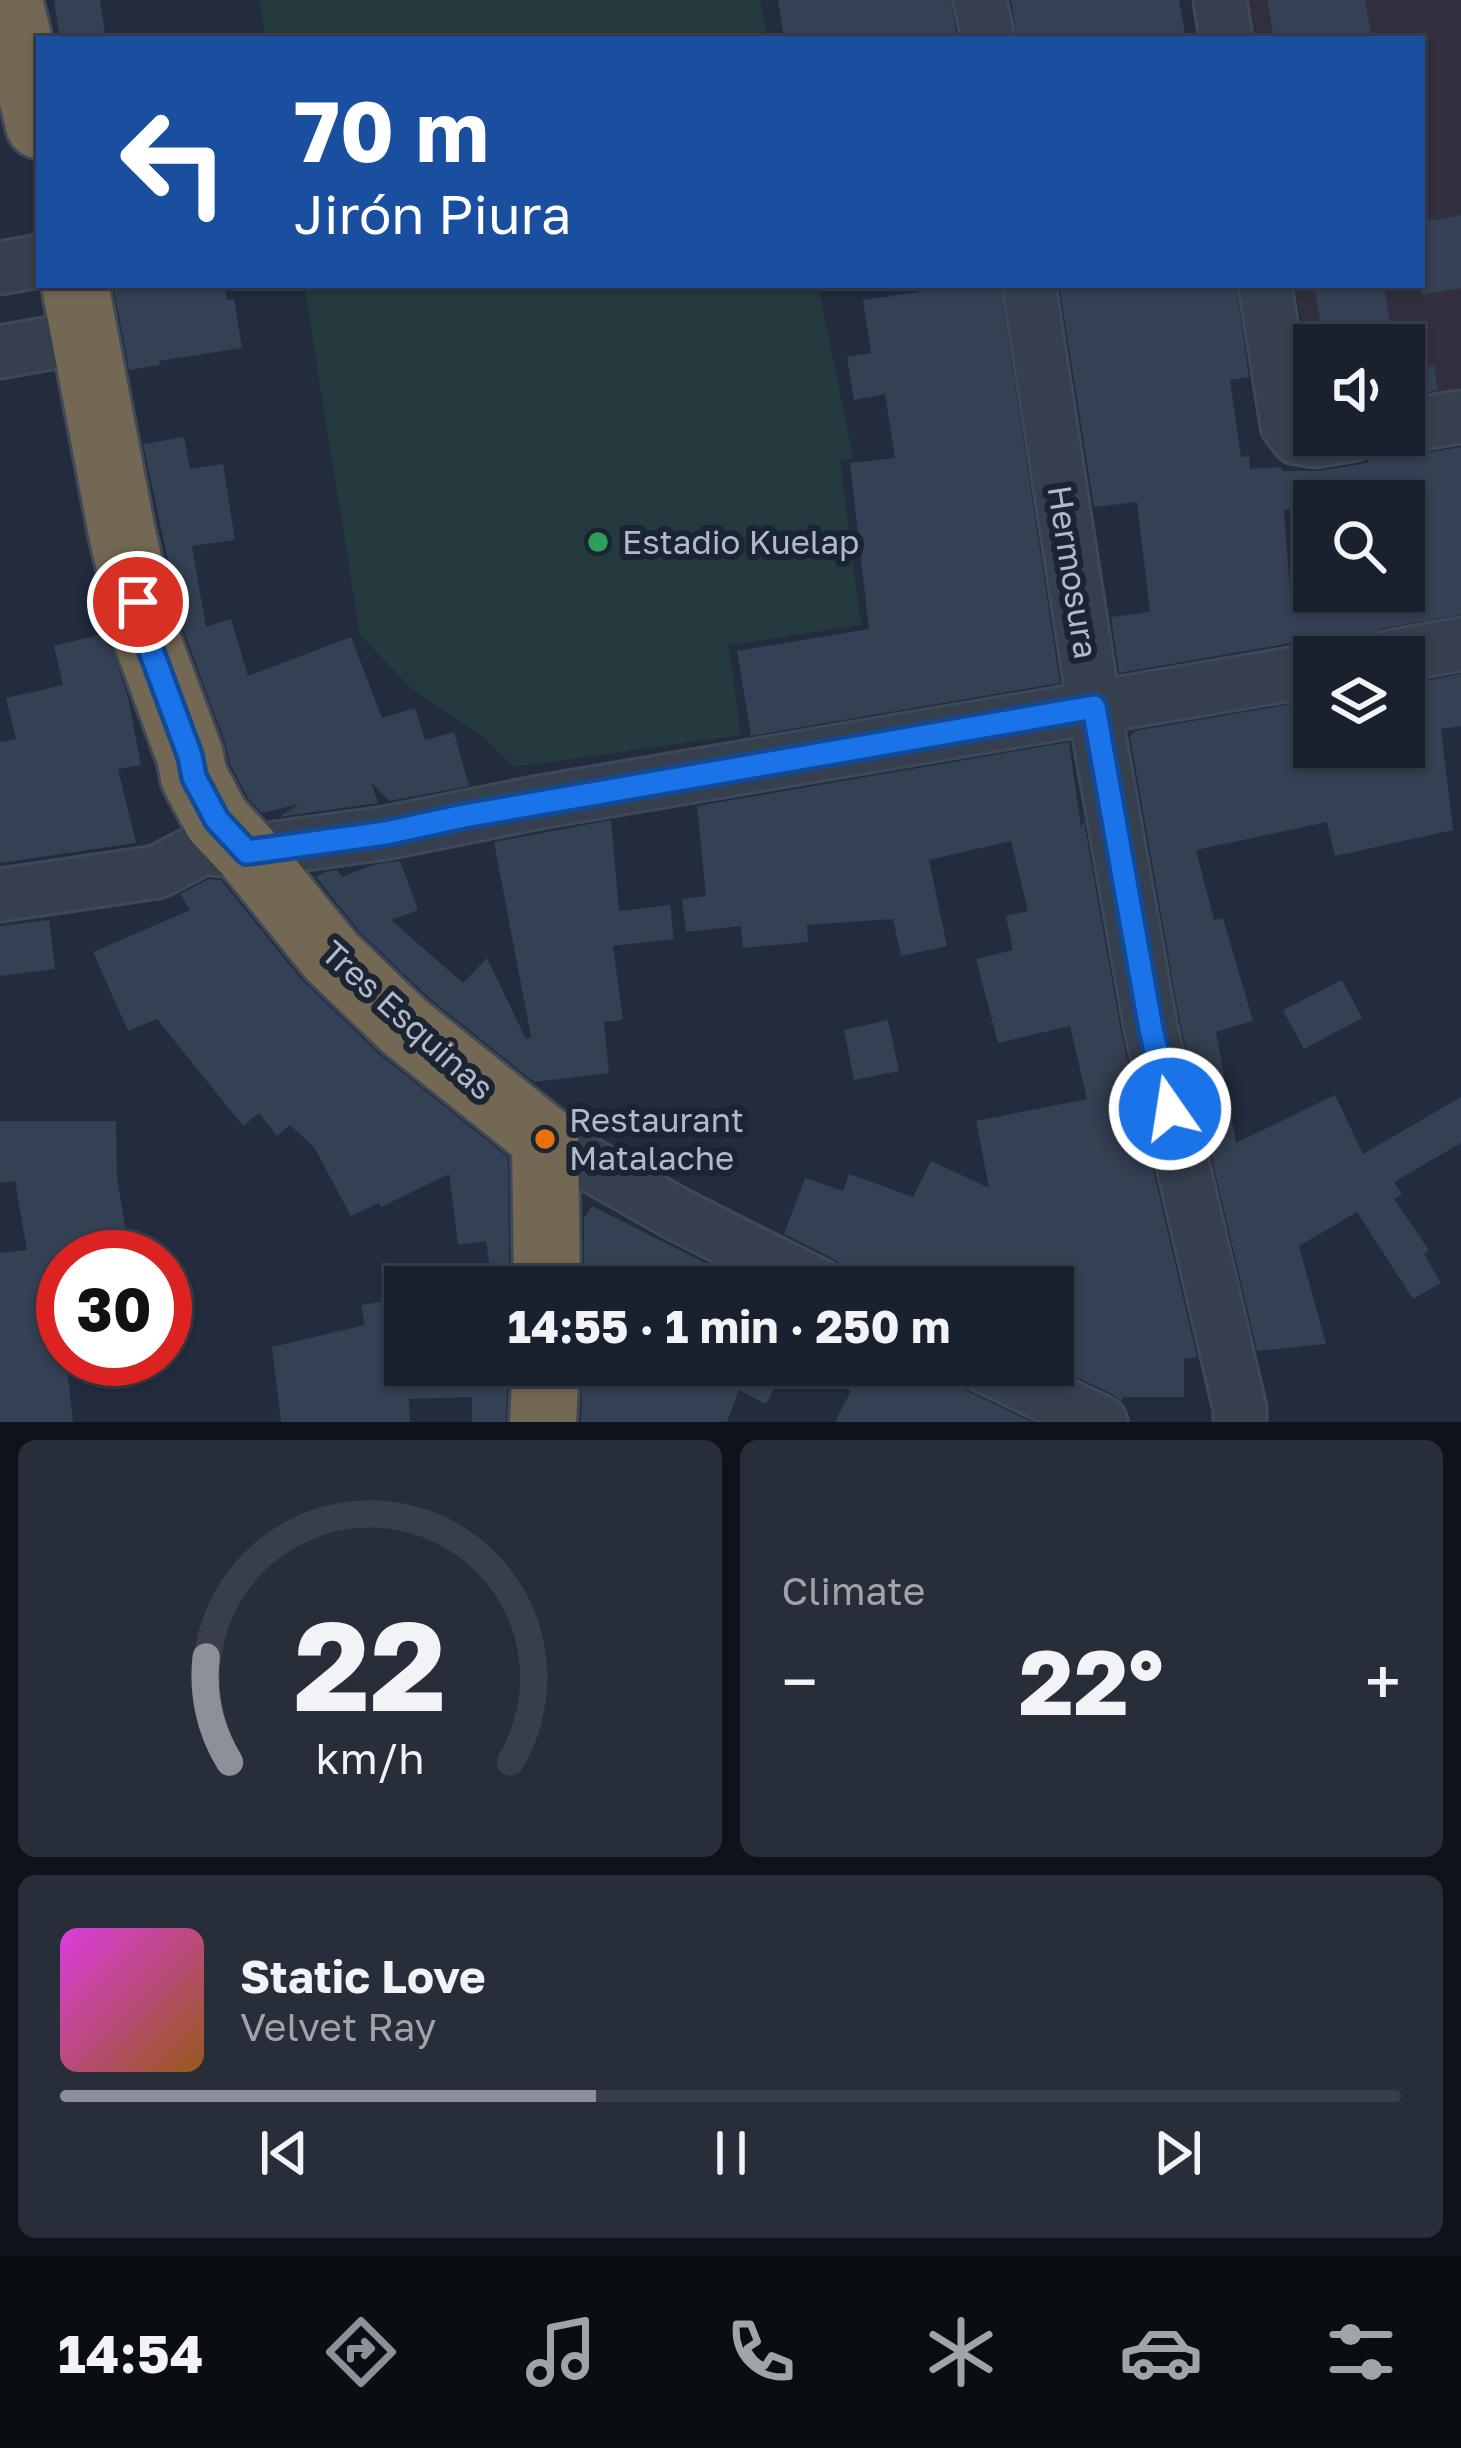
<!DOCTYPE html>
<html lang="en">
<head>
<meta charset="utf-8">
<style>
	:root { --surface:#1a212e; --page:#272e3a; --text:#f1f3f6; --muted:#9fa3aa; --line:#383e4a; --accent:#8c9099 }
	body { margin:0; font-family:"Golos Text",sans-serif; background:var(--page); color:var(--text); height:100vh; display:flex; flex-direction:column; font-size:45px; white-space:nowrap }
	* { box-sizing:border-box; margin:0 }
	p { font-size:39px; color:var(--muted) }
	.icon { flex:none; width:66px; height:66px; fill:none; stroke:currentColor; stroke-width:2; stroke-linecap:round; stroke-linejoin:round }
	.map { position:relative; height:1422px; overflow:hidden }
	.details { display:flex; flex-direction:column; gap:18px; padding:18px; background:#0e1219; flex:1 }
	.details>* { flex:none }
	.guide { position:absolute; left:36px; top:36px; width:1389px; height:252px; border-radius:0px; box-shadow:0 3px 9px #0004,0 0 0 3px var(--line); background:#1a4fa0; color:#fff; overflow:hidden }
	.buttons { position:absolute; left:1293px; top:324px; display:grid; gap:24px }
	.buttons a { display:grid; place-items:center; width:132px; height:132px; border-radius:0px; background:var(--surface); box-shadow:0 3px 9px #0004,0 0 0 3px var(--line); font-size:60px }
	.speed { position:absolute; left:36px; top:1230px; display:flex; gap:24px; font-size:60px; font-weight:700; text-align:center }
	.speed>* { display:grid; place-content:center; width:156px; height:156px; border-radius:50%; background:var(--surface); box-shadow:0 3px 9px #0004,0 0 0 3px var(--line); line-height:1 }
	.speed .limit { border:18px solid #d22; background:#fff; color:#111 }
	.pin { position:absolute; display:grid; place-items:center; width:102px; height:102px; color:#fff; margin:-51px; border:6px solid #fff; border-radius:50%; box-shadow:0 3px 12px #0007 }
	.me { position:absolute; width:132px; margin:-66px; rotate:347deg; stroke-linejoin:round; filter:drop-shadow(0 0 9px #0008) }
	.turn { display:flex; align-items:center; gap:42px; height:252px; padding:0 60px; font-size:54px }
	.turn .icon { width:156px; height:156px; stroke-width:2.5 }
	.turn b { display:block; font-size:84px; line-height:102px }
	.big { font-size:90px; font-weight:700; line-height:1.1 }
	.details .tile { flex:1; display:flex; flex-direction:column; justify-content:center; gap:18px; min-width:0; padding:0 42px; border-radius:18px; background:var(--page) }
	.details .dial { align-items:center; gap:0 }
	.dial svg { height:312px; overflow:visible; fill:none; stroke:var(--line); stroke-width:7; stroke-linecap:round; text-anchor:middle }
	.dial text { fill:var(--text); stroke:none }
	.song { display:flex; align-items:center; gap:36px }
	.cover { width:144px; height:144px; border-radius:18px; background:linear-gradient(135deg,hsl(300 70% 55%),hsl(30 70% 35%)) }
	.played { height:12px; border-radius:6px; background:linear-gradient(90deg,var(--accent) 40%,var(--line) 40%) }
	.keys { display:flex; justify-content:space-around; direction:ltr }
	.heat { display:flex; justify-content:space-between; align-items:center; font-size:66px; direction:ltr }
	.details .tiles { flex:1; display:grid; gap:18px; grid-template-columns:1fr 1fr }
	.tile:last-child { grid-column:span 2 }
	.trip { position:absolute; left:384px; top:1266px; width:690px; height:120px; border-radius:0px; background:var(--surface); box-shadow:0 3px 9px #0004,0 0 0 3px var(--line); font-weight:700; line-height:120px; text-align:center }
	.tab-bar { display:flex; height:192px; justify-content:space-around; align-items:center; background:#0a0d12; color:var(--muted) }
	.tab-bar .icon { width:84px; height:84px }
	.tab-bar .current { color:var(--accent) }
	.tab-bar b { font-size:54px; color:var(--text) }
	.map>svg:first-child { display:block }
	.medical { fill:#312e3e }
	.green { fill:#243a3e }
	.building { fill:#344053; fill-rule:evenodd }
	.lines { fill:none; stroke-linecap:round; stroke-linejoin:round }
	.minor-casing { stroke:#3f4856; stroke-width:57 }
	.highway-casing { stroke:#414958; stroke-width:72 }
	.minor { stroke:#363f4d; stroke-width:51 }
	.highway { stroke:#736853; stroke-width:66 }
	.route-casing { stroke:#114b97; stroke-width:30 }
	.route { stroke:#1a73e8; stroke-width:21 }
	.leisure-dot { fill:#2e9e5b; stroke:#1b2432; stroke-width:4.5 }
	.food-dot { fill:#e8710a; stroke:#1b2432; stroke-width:4.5 }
	.labels { text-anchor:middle; stroke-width:12; stroke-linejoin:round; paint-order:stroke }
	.poi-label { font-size:33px; fill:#b2b9c8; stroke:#1b2432; text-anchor:start }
	.street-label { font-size:33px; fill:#b2b9c8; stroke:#1b2432 }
</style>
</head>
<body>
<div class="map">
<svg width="1461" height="1422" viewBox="0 0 1461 1422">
	<rect width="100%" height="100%" fill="#222c3d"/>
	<path class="medical" d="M 1245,0 L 1461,0 L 1461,403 L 1404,413 L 1404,345 L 1314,345 L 1314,395 L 1295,285 L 1422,285 L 1422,39 L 1252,39 Z"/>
	<path class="green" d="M 259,0 L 760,0 L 768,39 L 265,39 Z
		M 304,285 L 818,285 L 853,458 L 840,460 L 861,625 L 729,645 L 741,735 L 514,767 L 478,733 L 411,688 L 360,635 Z"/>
	<path class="building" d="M 54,0 L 100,0 L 106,39 L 60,39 Z
		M 778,0 L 951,0 L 957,39 L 784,39 Z
		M 1011,0 L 1179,0 L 1186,39 L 1017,39 Z
		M 1267,0 L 1365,0 L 1372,39 L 1274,39 Z
		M 1461,215 L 1461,288 L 1422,295 L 1422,222 Z
		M 113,285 L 225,285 L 227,300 L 234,299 L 242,348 L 159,361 L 160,365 L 129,370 Z
		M 924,285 L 1000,285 L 1060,683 L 751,736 L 737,651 L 869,629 L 850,463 L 895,458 L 885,394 L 854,400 L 847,357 L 871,353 L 863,300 L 925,291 Z
		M 1059,285 L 1236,285 L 1249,377 L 1230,380 L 1241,457 L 1249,456 L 1250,469 L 1281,467 L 1282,471 L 1319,471 L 1367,463 L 1377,449 L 1384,448 L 1394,454 L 1408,456 L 1461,447 L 1461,615 L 1383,628 L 1369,635 L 1361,647 L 1337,651 L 1325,642 L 1309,640 L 1119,673 L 1111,617 L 1150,612 L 1137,502 L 1094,507 ZM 1314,501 L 1404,501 L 1404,591 L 1290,591 L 1284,510 L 1314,507 Z
		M 1314,285 L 1384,285 L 1393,345 L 1324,345 Z
		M 1434,365 L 1438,390 L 1404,396 L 1404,369 Z
		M 184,437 L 190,469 L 223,464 L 235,540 L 192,546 L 206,627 L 231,619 L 248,676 L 351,637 L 382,718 L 415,708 L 425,740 L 454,732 L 469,786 L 389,801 L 371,782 L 378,803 L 279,817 L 299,804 L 262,813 L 248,798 L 230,764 L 225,743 L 182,626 L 143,444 Z
		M 107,633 L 128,697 L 141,765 L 118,769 L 136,843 L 0,863 L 0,742 L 16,739 L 6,698 L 63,685 L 54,646 Z
		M 1461,674 L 1461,726 L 1441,729 L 1453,830 L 1335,856 L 1327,822 L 1196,850 L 1214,920 L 1223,918 L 1253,1021 L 1216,1032 L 1236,1143 L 1335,1095 L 1363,1154 L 1461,1097 L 1461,1143 L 1394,1182 L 1402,1195 L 1394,1199 L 1429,1250 L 1424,1254 L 1441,1283 L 1413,1299 L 1357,1212 L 1299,1246 L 1326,1344 L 1257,1351 L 1180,1023 L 1130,737 L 1134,731 L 1314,700 L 1314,747 L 1404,747 L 1404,685 Z
		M 1069,742 L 1081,827 L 1084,822 L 1122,1036 L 1197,1357 L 1184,1359 L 1184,1397 L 1123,1397 L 1121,1401 L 1114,1395 L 1051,1365 L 1053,1287 L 858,1287 L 862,1278 L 848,1274 L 836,1260 L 784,1234 L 805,1178 L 843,1191 L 849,1174 L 913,1197 L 931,1161 L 989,1188 L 976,1121 L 1087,1099 L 1070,1026 L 998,1043 L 976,959 L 1013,950 L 1006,916 L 1028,911 L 1011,841 L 929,860 L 947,946 L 901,956 L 893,919 L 807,925 L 808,942 L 743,948 L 741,926 L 686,932 L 682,899 L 706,896 L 697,806 Z
		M 611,820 L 619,911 L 670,905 L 674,939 L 613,946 L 623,1020 L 604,1022 L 609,1073 L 534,1082 L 429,998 L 359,931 L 316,877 L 325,872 L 337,870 L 342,877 L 376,864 L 400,861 L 418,910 L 391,920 L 463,983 L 487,958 L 526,1039 L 531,1037 L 494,842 Z
		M 209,879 L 221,880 L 302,980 L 378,1053 L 508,1157 L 509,1265 L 490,1268 L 486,1241 L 458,1245 L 449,1174 L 381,1207 L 379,1203 L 351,1216 L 314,1147 L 290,1125 L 277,1136 L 259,1113 L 243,1126 L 157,1019 L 128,1031 L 93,952 L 190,910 L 180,894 Z
		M 49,920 L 55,969 L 0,976 L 0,926 Z
		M 1342,980 L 1362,1018 L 1304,1049 L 1283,1010 Z
		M 888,1020 L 899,1071 L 854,1080 L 844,1030 Z
		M 0,1121 L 116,1121 L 117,1177 L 128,1245 L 88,1250 L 89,1256 L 63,1257 L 63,1359 L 66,1359 L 73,1422 L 0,1422 L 0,1253 L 27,1250 L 15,1181 L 0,1183 Z
		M 592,1206 L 753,1287 L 584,1287 L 584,1218 Z
		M 405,1298 L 405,1365 L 508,1365 L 506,1422 L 472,1422 L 472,1397 L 409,1399 L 410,1422 L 281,1422 L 272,1347 L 365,1325 L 361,1305 Z
		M 583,1365 L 787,1365 L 766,1404 L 739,1390 L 727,1422 L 581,1422 Z
		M 799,1365 L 944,1365 L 953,1370 L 958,1383 L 969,1392 L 1032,1422 L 835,1422 L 851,1391 Z"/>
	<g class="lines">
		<g class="minor-casing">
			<path id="minor" d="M 980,0 L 988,39
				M 1220,0 L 1226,39
				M 0,268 L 39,261
				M 1029,285 L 1094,707 L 1151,1029 L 1240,1409 L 1240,1422
				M 1265,285 L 1287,425 L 1297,438 L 1314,441 L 1351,435
				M 0,352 L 84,337
				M 1404,426 L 1461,417
				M 1389,657 L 1461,644
				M 0,895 L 157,872 L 203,848 L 247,852 L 385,833 L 540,802 L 1314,670
				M 545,1139 L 677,1214 L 822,1287
				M 982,1365 L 1101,1422"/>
		</g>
		<g class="highway-casing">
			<path id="highway" d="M 9,0 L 39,125
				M 75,285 L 122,533 L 146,637 L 190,756 L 194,777 L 217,820 L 247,852 L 331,956 L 404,1026 L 545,1139 L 547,1287
				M 543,1422 L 546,1365"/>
		</g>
		<use href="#minor" class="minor"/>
		<use href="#highway" class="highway"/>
	</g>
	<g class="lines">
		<g class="route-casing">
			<path id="route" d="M 138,602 L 146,637 L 190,756 L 194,777 L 217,820 L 247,852 L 386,833 L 464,816 L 1094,707 L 1151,1029 L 1170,1109"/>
		</g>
		<use href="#route" class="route"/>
	</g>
	<circle class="leisure-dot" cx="598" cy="542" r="12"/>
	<circle class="food-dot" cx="545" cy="1139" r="12"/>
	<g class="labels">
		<g class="poi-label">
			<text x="622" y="554">Estadio Kuelap</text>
			<text x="569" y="1132">Restaurant<tspan x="569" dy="38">Matalache</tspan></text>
		</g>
		<g class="street-label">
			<text transform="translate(1073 572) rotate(81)" y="12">Hermosura</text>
			<text transform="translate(408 1020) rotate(42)" y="12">Tres Esquinas</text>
		</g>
	</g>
</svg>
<div class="buttons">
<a><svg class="icon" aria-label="sound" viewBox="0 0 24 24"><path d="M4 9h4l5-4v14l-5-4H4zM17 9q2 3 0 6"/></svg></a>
<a><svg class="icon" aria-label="search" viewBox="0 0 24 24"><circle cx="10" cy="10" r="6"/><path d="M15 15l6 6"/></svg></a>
<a><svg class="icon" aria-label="layers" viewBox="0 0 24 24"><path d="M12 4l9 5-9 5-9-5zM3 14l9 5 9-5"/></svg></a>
</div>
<div class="speed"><div class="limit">30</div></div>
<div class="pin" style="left:138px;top:602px;background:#d93025"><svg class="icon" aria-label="arrive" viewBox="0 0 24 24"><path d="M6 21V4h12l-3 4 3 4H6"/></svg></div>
<svg class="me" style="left:1170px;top:1109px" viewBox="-20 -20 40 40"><circle r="17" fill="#1a73e8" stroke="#fff" stroke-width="3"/><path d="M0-11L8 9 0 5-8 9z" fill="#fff"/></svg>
<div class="trip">14:55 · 1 min · 250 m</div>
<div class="guide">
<div class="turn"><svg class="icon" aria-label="left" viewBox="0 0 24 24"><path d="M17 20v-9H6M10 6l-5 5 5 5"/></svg><div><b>70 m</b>Jirón Piura</div></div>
</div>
</div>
<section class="details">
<div class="tiles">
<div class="tile dial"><svg viewBox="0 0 100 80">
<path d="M14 69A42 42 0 1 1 86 69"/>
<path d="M14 69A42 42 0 0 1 8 42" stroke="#8c9099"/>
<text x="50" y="56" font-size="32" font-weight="700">22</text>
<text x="50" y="72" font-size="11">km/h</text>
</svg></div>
<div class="tile"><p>Climate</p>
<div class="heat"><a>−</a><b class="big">22°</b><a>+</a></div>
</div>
<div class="tile">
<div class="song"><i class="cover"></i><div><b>Static Love</b><p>Velvet Ray</p></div></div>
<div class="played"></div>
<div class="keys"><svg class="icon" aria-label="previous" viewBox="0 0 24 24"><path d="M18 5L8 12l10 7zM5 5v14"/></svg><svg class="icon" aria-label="pause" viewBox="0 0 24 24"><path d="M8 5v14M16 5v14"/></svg><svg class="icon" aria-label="next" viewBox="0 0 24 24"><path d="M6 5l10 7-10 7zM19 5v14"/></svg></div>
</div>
</div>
</section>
<nav class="tab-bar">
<b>14:54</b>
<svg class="icon current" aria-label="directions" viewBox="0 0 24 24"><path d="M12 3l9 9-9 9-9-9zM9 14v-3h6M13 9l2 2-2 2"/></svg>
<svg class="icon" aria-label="music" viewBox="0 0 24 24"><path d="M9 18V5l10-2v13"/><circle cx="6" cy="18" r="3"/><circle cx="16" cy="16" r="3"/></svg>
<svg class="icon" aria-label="phone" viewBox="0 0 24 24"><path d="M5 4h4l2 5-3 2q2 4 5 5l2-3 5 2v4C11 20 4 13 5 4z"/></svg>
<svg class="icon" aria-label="climate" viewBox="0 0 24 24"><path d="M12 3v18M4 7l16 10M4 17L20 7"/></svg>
<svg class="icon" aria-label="car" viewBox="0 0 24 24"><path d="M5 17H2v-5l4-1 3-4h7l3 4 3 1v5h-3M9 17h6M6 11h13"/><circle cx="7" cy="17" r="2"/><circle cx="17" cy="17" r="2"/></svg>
<svg class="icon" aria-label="filters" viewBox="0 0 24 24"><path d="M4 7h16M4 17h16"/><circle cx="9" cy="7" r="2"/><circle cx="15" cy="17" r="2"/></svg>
</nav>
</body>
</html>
